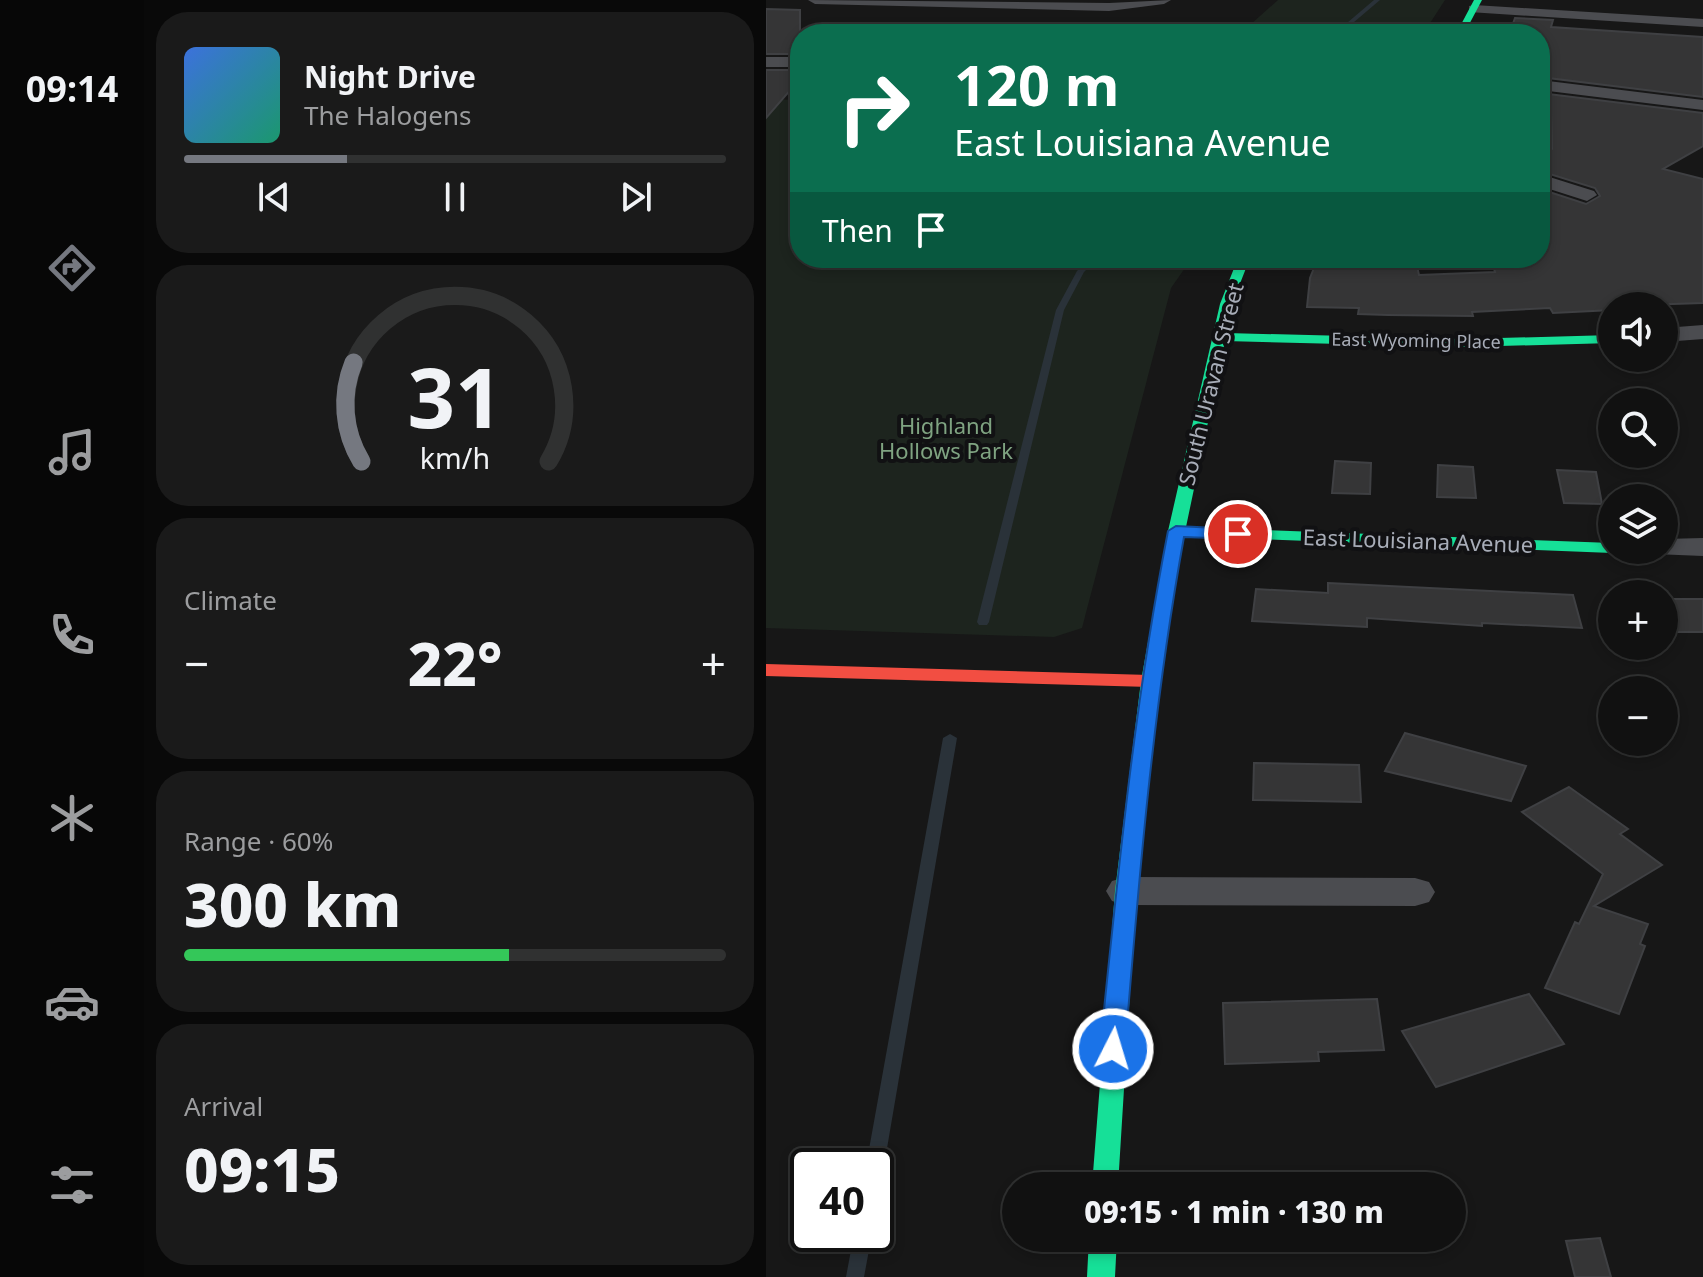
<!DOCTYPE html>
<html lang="en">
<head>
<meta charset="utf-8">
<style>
	:root { --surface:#111; --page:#1a1a1a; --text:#f1f3f6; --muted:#9c9d9f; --line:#303131; --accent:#757880 }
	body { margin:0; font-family:"Noto Sans",sans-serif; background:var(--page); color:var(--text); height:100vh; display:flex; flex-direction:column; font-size:30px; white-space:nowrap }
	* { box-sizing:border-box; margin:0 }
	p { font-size:26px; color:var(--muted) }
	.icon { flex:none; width:44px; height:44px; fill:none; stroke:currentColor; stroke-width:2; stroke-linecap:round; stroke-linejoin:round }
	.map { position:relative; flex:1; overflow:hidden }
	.panel { display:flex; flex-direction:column; gap:12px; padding:12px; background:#090909; width:622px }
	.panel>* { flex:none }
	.top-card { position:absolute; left:24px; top:24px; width:760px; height:244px; border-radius:32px; box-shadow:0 4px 12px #0003,0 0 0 2px var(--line); background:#0b6e4f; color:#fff; overflow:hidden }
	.tools { position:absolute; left:832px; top:292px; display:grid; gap:16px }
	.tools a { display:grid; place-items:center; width:80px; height:80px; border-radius:50%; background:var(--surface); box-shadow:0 4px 12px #0003,0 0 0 2px var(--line); font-size:40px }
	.speed { position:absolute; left:24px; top:1148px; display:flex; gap:16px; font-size:40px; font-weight:700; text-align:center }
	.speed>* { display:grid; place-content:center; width:104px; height:104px; border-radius:50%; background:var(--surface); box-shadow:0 4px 12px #0003,0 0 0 2px var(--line); line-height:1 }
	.speed .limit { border:4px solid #111; border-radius:12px; background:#fff; color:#111 }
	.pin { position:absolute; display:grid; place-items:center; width:68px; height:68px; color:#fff; margin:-34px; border:4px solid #fff; border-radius:50%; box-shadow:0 2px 8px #0007 }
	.me { position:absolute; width:88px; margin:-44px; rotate:5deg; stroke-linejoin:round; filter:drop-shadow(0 0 6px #0008) }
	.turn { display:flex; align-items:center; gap:28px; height:168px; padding:0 32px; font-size:36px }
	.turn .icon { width:104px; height:104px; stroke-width:2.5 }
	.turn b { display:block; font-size:56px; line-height:68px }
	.then { display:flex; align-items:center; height:76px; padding:0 32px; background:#0003; gap:16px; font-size:30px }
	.big { font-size:60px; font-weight:800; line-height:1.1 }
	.panel .tile { flex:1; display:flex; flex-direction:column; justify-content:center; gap:12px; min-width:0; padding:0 28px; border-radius:32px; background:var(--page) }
	.panel .dial { align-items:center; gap:0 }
	.dial svg { height:208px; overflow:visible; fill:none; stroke:var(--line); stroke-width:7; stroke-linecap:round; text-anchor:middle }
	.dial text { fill:var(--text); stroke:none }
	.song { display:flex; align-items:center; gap:24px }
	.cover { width:96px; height:96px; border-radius:12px; background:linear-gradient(135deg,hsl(220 70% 55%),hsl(160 70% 35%)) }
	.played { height:8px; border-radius:4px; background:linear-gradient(90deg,var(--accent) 30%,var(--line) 30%) }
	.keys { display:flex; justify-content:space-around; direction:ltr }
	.heat { display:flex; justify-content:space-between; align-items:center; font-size:44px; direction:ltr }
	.charge { height:12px; border-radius:6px; background:linear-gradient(90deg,#34c759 60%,var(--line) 0) }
	.trip { position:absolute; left:236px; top:1172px; width:464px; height:80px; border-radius:40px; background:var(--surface); box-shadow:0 4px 12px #0003,0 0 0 2px var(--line); font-weight:800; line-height:80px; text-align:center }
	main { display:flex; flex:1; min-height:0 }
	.menu { display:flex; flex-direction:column; width:144px; justify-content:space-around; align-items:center; background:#070707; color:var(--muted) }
	.menu .icon { width:56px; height:56px }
	.menu .selected { color:var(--accent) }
	.menu b { font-size:36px; color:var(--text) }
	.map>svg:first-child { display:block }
	.green { fill:#1d241e }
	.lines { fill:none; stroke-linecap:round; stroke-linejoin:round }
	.stream { fill:#2a3239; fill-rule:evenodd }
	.building { fill:#353536; stroke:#3f4043; stroke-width:2 }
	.street { fill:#4b4c50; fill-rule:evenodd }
	.fast { fill:#16e098; fill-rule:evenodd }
	.jam { fill:#f24e42; fill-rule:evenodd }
	.route { fill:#1a73e8; stroke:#114b97; stroke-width:2 }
	.labels { text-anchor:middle; stroke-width:8; stroke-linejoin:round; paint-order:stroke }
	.far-street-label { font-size:18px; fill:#a8adb8; stroke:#111113 }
	.street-label { font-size:22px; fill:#a8adb8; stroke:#111113 }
	.park-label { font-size:22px; fill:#7fa381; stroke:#111113 }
</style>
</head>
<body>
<main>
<nav class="menu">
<b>09:14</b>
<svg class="icon selected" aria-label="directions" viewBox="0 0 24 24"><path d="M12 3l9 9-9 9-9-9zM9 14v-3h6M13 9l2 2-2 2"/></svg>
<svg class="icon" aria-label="music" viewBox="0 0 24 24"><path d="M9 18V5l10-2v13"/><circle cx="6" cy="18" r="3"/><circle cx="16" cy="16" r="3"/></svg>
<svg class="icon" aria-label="phone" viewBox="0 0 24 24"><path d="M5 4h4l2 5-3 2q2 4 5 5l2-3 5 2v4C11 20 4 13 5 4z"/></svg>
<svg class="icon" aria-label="climate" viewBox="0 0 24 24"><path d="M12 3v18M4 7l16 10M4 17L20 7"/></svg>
<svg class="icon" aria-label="car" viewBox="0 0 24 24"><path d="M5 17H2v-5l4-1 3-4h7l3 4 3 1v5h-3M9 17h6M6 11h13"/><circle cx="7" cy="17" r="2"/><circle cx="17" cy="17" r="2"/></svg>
<svg class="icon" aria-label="filters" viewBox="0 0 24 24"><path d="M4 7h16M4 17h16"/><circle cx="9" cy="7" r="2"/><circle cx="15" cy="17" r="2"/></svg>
</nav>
<section class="panel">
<div class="tile">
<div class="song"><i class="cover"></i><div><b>Night Drive</b><p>The Halogens</p></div></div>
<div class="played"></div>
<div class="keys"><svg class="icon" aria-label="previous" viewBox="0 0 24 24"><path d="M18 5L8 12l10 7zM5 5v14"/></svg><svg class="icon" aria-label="pause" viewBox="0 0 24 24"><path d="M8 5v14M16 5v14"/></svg><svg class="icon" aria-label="next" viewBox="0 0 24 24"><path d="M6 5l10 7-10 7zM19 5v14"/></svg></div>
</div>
<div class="tile dial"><svg viewBox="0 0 100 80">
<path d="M14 69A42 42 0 1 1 86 69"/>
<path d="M14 69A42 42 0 0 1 11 31" stroke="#757880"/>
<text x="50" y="56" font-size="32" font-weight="700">31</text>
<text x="50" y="72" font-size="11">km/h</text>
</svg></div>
<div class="tile"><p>Climate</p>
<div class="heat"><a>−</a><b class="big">22°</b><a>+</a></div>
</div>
<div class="tile"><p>Range · 60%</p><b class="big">300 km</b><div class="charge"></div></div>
<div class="tile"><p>Arrival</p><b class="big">09:15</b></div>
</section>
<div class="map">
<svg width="937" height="1277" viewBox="0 0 937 1277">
	<rect width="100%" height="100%" fill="#171717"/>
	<path class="green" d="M 512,0 L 679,0 L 657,34 L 474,34 Z
		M 0,99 L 34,100 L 34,258 L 426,258 L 405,288 L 316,628 L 288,637 L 0,628 Z"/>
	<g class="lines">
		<path class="stream" d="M 608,0 L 614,0 L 574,34 L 568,34 Z
			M 323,258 L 332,258 L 318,272 L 298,310 L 223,622 L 221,625 L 213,625 L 211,622 L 290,310 L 311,271 Z
			M 184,734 L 191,738 L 118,1166 L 115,1171 L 110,1173 L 110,1166 L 100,1166 L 177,738 Z
			M 88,1234 L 106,1234 L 98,1277 L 80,1277 Z"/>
	</g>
	<path class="building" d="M 0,9 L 34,10 L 34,54 L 0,54 Z
		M 749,18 L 787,20 L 785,27 L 937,37 L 937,97 L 774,77 L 774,34 L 744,32 Z
		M 0,70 L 34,70 L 34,79 L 0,118 Z
		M 774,93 L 937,113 L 937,146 L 897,169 L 937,179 L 937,303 L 846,306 L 846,310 L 787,313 L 784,308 L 706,312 L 707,316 L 622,315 L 592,314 L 593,308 L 541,307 L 544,278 L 552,258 L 595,258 L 591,267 L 651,266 L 653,275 L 729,272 L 725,258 L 774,258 L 774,189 L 820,204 L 834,196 L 829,188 L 774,171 L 774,164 L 786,149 L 785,111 L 774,110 Z
		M 569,461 L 605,463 L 604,494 L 566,493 Z
		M 672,465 L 707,467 L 710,498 L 671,497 Z
		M 791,470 L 830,472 L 836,504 L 798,503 Z
		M 562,583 L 807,595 L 816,628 L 716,623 L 716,626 L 601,618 L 601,627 L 486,621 L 490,589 L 562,593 Z
		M 898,599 L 937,599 L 937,632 L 898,632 Z
		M 639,733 L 760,766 L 745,801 L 619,771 Z
		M 488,763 L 593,765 L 595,802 L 487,800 Z
		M 803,787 L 862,829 L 854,834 L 896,865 L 828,906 L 882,924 L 874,944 L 879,946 L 853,1014 L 779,988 L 809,922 L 813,924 L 837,874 L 756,812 Z
		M 763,994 L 798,1044 L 670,1087 L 636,1031 Z
		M 611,999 L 618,1050 L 552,1052 L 553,1061 L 459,1064 L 457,1003 Z
		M 834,1238 L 845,1277 L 809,1277 L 800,1241 Z"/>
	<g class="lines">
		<path class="street" d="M 42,0 L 343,3 L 405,0 L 398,4 L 343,11 L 49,4 Z
			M 708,5 L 937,19 L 937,27 L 703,12 L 703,6 Z
			M 0,57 L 34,57 L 34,67 L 0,67 Z
			M 774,80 L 937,100 L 937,110 L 774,90 Z
			M 774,174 L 828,191 L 831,195 L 821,201 L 774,186 Z
			M 937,325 L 937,339 L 898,342 L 898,328 Z
			M 937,538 L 937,556 L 888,554 L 885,550 L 898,550 L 898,539 Z
			M 360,877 L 649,878 L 663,882 L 669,892 L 663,902 L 649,906 L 360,905 L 346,901 L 340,891 L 346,881 Z"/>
		<path class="fast" d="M 708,0 L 716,0 L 698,34 L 690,34 Z
			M 472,258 L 484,258 L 466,304 L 460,333 L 698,339 L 846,335 L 846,343 L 698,347 L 459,341 L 420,527 L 846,543 L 846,550 L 853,550 L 846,553 L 418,536 C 374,749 366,969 352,1186 L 326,1186 L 349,891 L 375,681 L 402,531 L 454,304 Z
			M 323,1238 L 351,1238 L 349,1277 L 321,1277 Z"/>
		<path class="jam" d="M 0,664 L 384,675 L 393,681 L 384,687 L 0,676 Z"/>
	</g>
	<path class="route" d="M 410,526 L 472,529 L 480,534 L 472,539 L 418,537 C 387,707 373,877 359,1049 L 356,1056 L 347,1059 L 338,1056 L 334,1049 C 352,873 368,705 402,531 Z"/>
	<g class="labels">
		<g class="far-street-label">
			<text transform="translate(650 341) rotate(1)" y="6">East Wyoming Place</text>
		</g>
		<g class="street-label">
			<text transform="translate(445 384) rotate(-76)" y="8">South Uravan Street</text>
			<text transform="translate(652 541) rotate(2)" y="8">East Louisiana Avenue</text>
		</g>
		<g class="park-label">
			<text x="180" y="434">Highland<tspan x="180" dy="25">Hollows Park</tspan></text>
		</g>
	</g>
</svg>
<div class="tools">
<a><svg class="icon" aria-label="sound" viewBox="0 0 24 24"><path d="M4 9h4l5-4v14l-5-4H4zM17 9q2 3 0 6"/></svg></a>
<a><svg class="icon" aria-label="search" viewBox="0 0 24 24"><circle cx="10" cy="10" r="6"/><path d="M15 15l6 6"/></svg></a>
<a><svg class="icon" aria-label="layers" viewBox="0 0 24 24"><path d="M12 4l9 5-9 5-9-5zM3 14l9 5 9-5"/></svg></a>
<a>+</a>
<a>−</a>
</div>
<div class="speed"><div class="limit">40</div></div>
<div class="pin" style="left:472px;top:534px;background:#d93025"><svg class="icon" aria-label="arrive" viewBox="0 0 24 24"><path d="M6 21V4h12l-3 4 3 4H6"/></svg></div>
<svg class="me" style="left:347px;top:1049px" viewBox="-20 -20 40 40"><circle r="17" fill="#1a73e8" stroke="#fff" stroke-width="3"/><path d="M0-11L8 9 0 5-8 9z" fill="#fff"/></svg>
<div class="trip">09:15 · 1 min · 130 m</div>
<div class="top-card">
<div class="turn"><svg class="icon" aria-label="right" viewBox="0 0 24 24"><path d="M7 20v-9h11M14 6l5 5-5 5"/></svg><div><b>120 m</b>East Louisiana Avenue</div></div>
<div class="then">Then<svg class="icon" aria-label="arrive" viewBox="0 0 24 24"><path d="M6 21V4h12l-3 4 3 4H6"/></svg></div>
</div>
</div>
</main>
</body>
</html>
